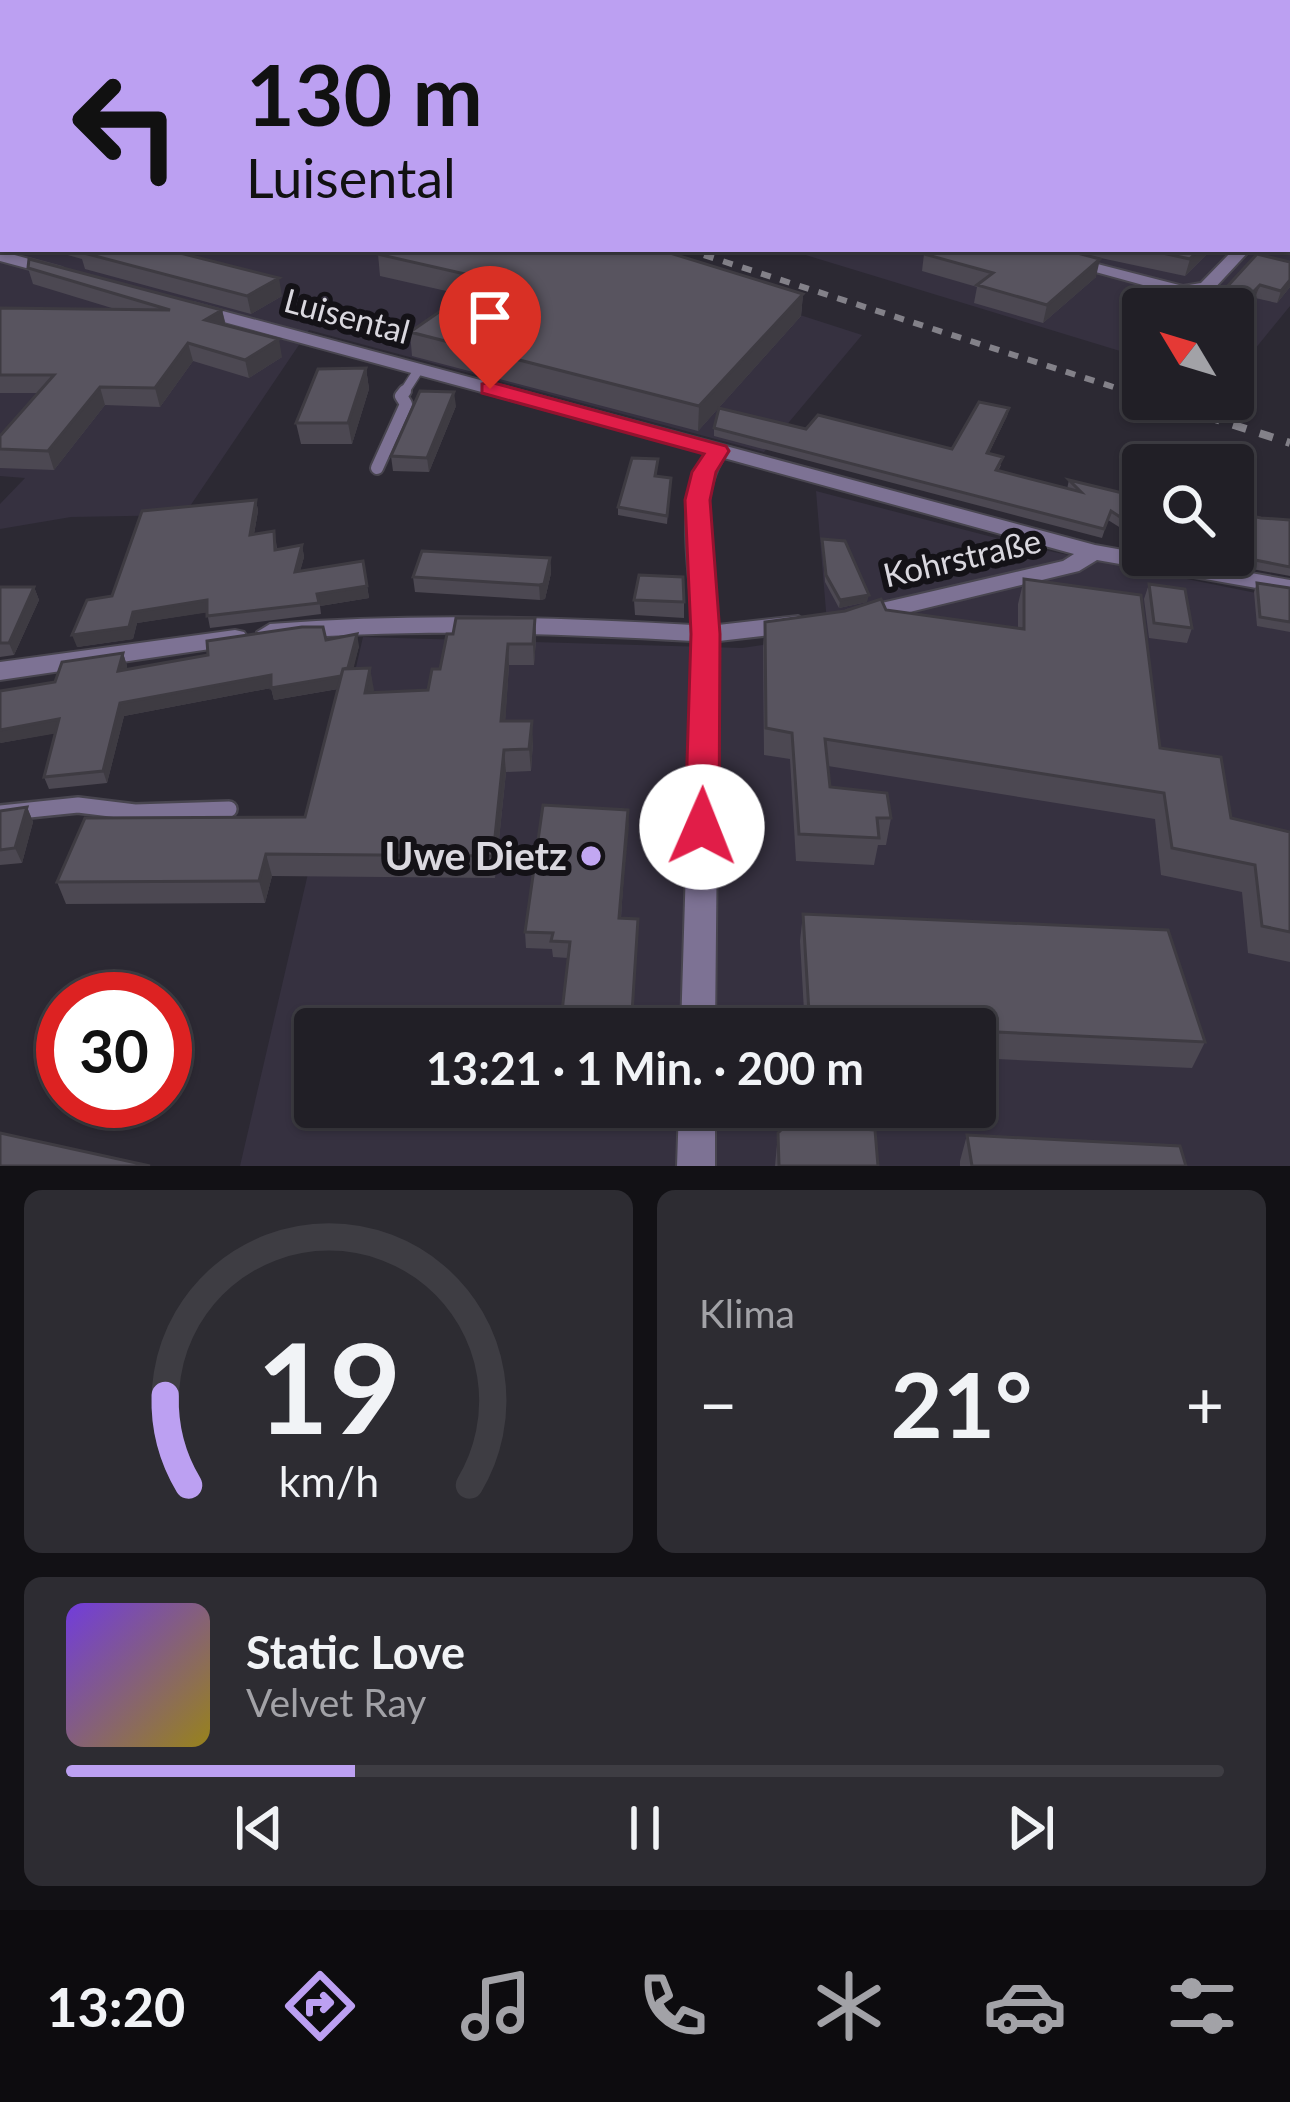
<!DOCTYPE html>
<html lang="de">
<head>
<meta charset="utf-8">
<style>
	:root { --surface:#211f26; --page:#2d2c32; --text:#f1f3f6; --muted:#a2a2a7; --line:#3e3d43; --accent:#bca0f2 }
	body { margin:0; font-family:Lato,sans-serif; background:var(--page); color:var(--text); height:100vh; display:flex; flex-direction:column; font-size:45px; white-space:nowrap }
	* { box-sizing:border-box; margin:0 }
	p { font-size:39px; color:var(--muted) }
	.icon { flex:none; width:66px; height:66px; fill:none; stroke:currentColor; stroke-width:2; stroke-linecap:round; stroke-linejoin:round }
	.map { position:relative; height:1166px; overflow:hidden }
	.panel { display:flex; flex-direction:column; gap:24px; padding:24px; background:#121115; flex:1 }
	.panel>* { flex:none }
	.guide { position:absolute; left:0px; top:0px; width:1290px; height:252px; box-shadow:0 3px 9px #0004,0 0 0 3px var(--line); background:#bca0f2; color:#111; overflow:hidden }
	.needle { width:78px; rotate:308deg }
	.fabs { position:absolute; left:1122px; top:288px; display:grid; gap:24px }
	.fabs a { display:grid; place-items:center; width:132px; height:132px; border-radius:12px; background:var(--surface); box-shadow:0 3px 9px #0004,0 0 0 3px var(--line); font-size:60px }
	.speed { position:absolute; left:36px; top:972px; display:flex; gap:24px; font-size:60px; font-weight:700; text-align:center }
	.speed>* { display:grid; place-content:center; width:156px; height:156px; border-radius:50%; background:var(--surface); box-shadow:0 3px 9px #0004,0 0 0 3px var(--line); line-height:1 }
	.speed .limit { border:18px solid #d22; background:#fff; color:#111 }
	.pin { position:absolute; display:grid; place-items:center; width:102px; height:102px; color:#fff; margin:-123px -51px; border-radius:50% 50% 50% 0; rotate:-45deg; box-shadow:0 0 12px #0007 }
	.pin .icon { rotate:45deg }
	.me { position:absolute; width:132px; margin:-66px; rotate:1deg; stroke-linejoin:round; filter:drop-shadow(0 0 9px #0008) }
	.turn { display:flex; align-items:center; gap:42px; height:252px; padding:0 48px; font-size:54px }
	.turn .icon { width:156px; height:156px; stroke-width:2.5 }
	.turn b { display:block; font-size:84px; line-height:102px }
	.big { font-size:90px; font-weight:700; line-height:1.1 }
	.panel .card { flex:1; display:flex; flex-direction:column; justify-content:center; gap:18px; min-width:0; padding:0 42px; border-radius:18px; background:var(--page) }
	.panel .dial { align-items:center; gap:0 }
	.dial svg { height:312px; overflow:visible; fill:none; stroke:var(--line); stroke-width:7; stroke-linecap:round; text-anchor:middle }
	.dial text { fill:var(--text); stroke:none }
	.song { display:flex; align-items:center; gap:36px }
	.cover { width:144px; height:144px; border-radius:18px; background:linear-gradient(135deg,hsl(260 70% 55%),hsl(50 70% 35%)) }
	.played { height:12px; border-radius:6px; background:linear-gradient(90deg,var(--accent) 25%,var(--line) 25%) }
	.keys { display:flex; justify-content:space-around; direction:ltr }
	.heat { display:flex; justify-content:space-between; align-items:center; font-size:66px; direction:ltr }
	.panel .tiles { flex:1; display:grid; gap:24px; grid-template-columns:1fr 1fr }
	.card:last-child { grid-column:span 2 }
	.trip { position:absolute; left:294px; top:1008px; width:702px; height:120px; border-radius:12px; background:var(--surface); box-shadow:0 3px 9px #0004,0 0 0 3px var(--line); font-weight:700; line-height:120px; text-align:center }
	.tabs { display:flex; height:192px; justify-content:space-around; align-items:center; background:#0d0c0f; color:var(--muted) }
	.tabs .icon { width:84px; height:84px }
	.tabs .on { color:var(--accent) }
	.tabs b { font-size:54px; color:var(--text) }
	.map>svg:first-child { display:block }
	.built { fill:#363140; fill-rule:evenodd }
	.green { fill:#48306b }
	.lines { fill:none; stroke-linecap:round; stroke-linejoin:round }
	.stream { stroke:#250047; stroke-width:4.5 }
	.service-far2-casing { stroke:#48454f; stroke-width:12 }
	.service-far1-casing { stroke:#48454f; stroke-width:16 }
	.service-casing { stroke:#48454f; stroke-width:20 }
	.minor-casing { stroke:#48454f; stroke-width:4 }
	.secondary-casing { stroke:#48454f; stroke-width:4 }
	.primary-casing { stroke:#48454f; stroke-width:4 }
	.path { stroke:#85828b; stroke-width:3; stroke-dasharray:3 3; stroke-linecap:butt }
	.service-far2 { stroke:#7d7294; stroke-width:9 }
	.service-far1 { stroke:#7d7294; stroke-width:12 }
	.service { stroke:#7d7294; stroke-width:15 }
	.minor { fill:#7d7294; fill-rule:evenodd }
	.secondary { fill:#ad9ad0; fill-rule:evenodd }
	.primary { fill:#d1b8fe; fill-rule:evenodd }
	.rail-far1 { stroke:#838189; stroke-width:6; stroke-dasharray:10 10; stroke-linecap:butt }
	.rail { stroke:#838189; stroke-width:8; stroke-dasharray:14 14; stroke-linecap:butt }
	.wall { fill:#4c4852 }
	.shaded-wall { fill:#3e3b42 }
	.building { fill:#58545f; stroke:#3e3b42; stroke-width:3 }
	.route { fill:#e11d48; stroke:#92132f; stroke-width:3 }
	.poi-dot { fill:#c2a7f2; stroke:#141217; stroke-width:4.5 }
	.labels { text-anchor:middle; stroke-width:12; stroke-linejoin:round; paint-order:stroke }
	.street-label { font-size:33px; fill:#dad8df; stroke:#141217 }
	.near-poi-label { font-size:39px; font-weight:bold; fill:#dad8df; stroke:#141217; text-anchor:end }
</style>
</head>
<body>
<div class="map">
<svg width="1290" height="1166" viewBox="0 0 1290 1166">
	<rect width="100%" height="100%" fill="#2c2933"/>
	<path class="built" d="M 0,99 L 3,249 L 595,249 L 862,335 L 764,452 L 309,330 L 184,515 L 71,517 L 0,529 L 0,504 L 25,478 L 0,476 Z
		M 786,249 L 1270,249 L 1290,254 L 1290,306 L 1233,376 L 1233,309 L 1143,309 L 1143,358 Z
		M 816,491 L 1034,548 L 1290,600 L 1290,1166 L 240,1166 L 363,637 L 742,648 L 828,635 ZM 315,1029 L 975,1029 L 975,1107 L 315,1107 Z"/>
	<path class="green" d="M 436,0 L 1068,0 L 1081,3 L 426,3 Z"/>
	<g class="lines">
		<path class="stream" d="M 575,0 L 590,3"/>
		<g class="service-far2-casing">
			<path id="service-far2" d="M 403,394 L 419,369"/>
		</g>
		<g class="service-far1-casing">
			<path id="service-far1" d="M 377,468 L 406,404 L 401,396 L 405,391"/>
		</g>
		<g class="service-casing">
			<path id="service" d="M 0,813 L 78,805 L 135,812 L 229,809"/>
		</g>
		<g class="minor-casing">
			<path id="minor" d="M 1287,7 L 1290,8 L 1290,14 L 1287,13 Z
				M 1012,249 L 1039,249 L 1183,286 L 1201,283 L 1234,249 L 1251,249 L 1212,291 L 1183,296 Z
				M 0,251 L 62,268 L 64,271 L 56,276 L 0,261 Z
				M 193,303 L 1095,545 L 1290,580 L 1290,594 L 1097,560 L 1079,571 L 856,625 L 847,623 L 844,617 L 847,611 L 1063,561 L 1074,554 L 724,458 C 694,503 714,574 718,625 L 798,616 L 810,624 L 798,632 L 719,641 L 715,1029 L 681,1029 L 693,641 C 552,633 411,628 270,640 L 257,632 L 270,624 C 411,613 552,617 693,625 C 690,569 673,502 706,453 L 187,312 L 187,304 Z
				M 235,630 L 244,632 L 248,638 L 244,644 L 0,680 L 0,662 Z
				M 679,1107 L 715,1107 L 715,1166 L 677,1166 Z"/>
		</g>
		<g class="secondary-casing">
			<path id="secondary" d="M 3,156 L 3,164 L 0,165 L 0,157 Z"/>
		</g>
		<g class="primary-casing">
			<path id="primary" d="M 247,0 L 269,0 L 272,3 L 250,3 Z
				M 1287,239 L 1290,240 L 1290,252 L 1280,249 L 1287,249 Z"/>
		</g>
		<path class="path" d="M 528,0 L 543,3
			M 650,0 L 666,3
			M 987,0 L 1024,3
			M 777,3 L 783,0"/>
		<use href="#service-far2" class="service-far2"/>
		<use href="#service-far1" class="service-far1"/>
		<use href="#service" class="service"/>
		<use href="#minor" class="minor"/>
		<use href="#secondary" class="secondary"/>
		<use href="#primary" class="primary"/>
		<path class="rail-far1" d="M 685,249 L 1135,394"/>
		<path class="rail" d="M 1126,391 L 1143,396
			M 1153,399 L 1290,443"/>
	</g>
	<path class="wall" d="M 1109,0 L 1267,0 L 1262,3 L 1125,3 Z
		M 46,249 L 185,249 L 183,254 L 282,296 L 251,314 L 85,269 L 82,259 Z
		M 368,249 L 657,249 L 803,294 L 801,316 L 698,431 L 412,356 L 410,332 L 464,295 L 380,276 L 378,254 L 368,252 Z
		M 931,249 L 1209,249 L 1208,253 L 1185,276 L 1068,251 L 1096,277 L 1043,323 L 974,303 L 977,287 L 922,271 L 924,254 Z
		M 1257,254 L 1290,287 L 1277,303 L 1255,298 L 1213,302 Z
		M 28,268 L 222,310 L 226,325 L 282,357 L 249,378 L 193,361 L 160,407 L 105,405 L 54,470 L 0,468 L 0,436 L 38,393 L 0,393 L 0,308 L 115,309 L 33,284 Z
		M 366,368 L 369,389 L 352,444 L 301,444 L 296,423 Z
		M 456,406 L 429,472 L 393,471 L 391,456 Z
		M 1009,408 L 1007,416 L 989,453 L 1001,465 L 998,471 L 1067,489 L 1069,480 L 1143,498 L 1143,542 L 1108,520 L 1102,538 L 714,436 L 714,428 L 806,429 L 952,449 Z
		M 658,459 L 656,477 L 671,478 L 667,524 L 618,515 L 618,507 Z
		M 256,500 L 258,511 L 254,534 L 276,542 L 277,549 L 302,545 L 304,557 L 300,571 L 363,561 L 369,598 L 320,606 L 321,614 L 210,628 L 207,612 L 137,623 L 133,639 L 77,647 L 112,596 Z
		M 1233,512 L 1261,518 L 1290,520 L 1290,576 L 1252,569 L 1252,564 L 1201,555 L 1233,555 Z
		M 822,539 L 867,602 L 839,608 L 825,582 Z
		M 550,558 L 551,573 L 545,599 L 540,600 L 415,592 L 413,577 Z
		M 1024,579 L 1160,748 L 1231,818 L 1290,832 L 1290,962 L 1248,953 L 1242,892 L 1161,875 L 1155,819 L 828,766 L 830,787 L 891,818 L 886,845 L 878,845 L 874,865 L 796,861 L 790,759 L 764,755 L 763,648 L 765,622 L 886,610 L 1018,628 L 1018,604 Z
		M 1257,583 L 1290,588 L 1290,632 L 1257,626 L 1254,592 Z
		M 1149,584 L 1192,628 L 1187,643 L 1149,638 L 1144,599 Z
		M 0,587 L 34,587 L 39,600 L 14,655 L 0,657 Z
		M 634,600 L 684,602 L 684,618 L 635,615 Z
		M 535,618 L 536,639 L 534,665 L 509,665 L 505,721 L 533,742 L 531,771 L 506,772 L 495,878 L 272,876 L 265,903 L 66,904 L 57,882 L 305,817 L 338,689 L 274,700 L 271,688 L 124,716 L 107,783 L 49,789 L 44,777 L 55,733 L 0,743 L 55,682 L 123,653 L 127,666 L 126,670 L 326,640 L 359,646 L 353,668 L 370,668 L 373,692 L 428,690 L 440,669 L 453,634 Z
		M 27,807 L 33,822 L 22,863 L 0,865 L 0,811 Z
		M 628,810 L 621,918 L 638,919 L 632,1029 L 560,1029 L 568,958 L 553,957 L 552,949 L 526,948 L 525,932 Z
		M 803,914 L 1205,1042 L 1192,1068 L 975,1058 L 975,1029 L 805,1029 L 800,941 Z
		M 809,1107 L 863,1107 L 864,1129 L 878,1166 L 775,1166 L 778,1133 L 810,1126 Z
		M 967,1135 L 1186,1166 L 960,1166 L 960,1161 Z"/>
	<path class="shaded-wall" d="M 367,0 L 402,0 L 390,3 L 355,3 Z
		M 1199,249 L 1209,249 L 1208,253 L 1185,276 L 1190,259 Z
		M 1100,259 L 1096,277 L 1043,323 L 1047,305 Z
		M 279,278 L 282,296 L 251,314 L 247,296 Z
		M 1290,280 L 1290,287 L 1277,303 L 1281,291 Z
		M 1260,285 L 1255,298 L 1233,322 L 1233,313 Z
		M 803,294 L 801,316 L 698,431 L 699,406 Z
		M 222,310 L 226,328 L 205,320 Z
		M 279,339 L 282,357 L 249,378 L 245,360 Z
		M 188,343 L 193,361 L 160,407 L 155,388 Z
		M 366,368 L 369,389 L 352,444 L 348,423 Z
		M 100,387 L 105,405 L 54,470 L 48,451 Z
		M 454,392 L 456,406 L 429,472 L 427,458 Z
		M 1009,408 L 1007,416 L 985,461 L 987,453 Z
		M 256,500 L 258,511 L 252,546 L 250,535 Z
		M 302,545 L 304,557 L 297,583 L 295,572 Z
		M 550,558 L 551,573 L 545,599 L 540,600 L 539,585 Z
		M 367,586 L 369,598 L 320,606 L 317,594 Z
		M 34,587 L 39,600 L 14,655 L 9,643 Z
		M 869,595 L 867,602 L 839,608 L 840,600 Z
		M 207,600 L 210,612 L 137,623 L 133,639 L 77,647 L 72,635 L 133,612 Z
		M 535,618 L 536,639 L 534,665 L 533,644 Z
		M 357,634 L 359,646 L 349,687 L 274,700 L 271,688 L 124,716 L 107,783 L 103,771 L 120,703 Z
		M 508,644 L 509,665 L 504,743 L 501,721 Z
		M 123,653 L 127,666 L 123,683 L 118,671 Z
		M 370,668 L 374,690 L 369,714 L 365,693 Z
		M 59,719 L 64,732 L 0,743 L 0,730 Z
		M 532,721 L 533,742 L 531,771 L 529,749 Z
		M 504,750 L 506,772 L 495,878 L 493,856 Z
		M 27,807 L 33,822 L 22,863 L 15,848 Z
		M 628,810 L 629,826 L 619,934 L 619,918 Z
		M 266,854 L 272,876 L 265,903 L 259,881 Z"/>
	<path class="building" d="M 2,0 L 61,0 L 65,2 L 66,0 L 257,0 L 240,3 L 3,3 L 3,42 L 0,42 L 0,1 Z
		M 276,0 L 367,0 L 355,3 L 276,3 Z
		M 1137,0 L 1242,0 L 1240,3 L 1158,3 Z
		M 0,50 L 3,51 L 3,85 L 0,86 Z
		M 83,249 L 176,249 L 176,252 L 279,278 L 247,296 L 80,252 Z
		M 386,249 L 657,249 L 803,294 L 699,406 L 410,332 L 487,279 L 377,254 Z
		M 931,249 L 1062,249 L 1100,259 L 1047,305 L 977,285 L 993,273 L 924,254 Z
		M 1144,249 L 1199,249 L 1190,259 Z
		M 1257,254 L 1290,262 L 1290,280 L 1281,291 L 1260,285 L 1233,313 L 1233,309 L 1157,309 L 1176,292 L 1213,302 Z
		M 29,259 L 222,310 L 205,320 L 279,339 L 245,360 L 188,343 L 155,388 L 100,387 L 48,451 L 0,449 L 0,436 L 54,375 L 0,375 L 0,308 L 170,310 L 28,268 Z
		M 366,368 L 348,423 L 296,423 L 318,369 Z
		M 420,391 L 454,392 L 427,458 L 391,456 Z
		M 979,402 L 1009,408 L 987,453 L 1003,457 L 996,470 L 1081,492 L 1069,480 L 1143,498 L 1143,532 L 1111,511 L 1104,529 L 714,428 L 719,408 L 806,429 L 818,415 L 952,449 Z
		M 632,458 L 658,459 L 655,476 L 671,478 L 667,516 L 618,507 Z
		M 256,500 L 250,535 L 274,531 L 275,550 L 302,545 L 295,572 L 363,561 L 367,586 L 317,594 L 319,603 L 207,616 L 207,600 L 133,612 L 129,627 L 72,635 L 87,600 L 112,596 L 142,511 Z
		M 1233,512 L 1261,518 L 1290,520 L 1290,567 L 1255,560 L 1255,555 L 1233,551 Z
		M 822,539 L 845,541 L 869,595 L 840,600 L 826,575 Z
		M 422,551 L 550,558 L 544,584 L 539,585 L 413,577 Z
		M 639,575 L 683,577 L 684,602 L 634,600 Z
		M 1024,579 L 1141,595 L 1160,748 L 1221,757 L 1231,818 L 1290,832 L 1290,932 L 1262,926 L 1255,865 L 1172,848 L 1164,793 L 825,739 L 830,787 L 887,793 L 891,818 L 877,818 L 879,838 L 799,834 L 792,733 L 766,728 L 765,622 L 845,611 L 881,599 L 886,610 L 1024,629 Z
		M 1257,583 L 1290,588 L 1290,622 L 1260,617 Z
		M 1149,584 L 1185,589 L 1192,628 L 1154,623 Z
		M 0,587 L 34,587 L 9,643 L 0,643 Z
		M 456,618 L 535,618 L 533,644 L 508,644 L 501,721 L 532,721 L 529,749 L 504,750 L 493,856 L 266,854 L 259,881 L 57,882 L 85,818 L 305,817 L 343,669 L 370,668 L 365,693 L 428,690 L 432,669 L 440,669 L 447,634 L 453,634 Z
		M 302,627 L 323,627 L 326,640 L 357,634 L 348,668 L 343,669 L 341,676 L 271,688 L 271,675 L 120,703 L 103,771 L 44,777 L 59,719 L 0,730 L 0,691 L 55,682 L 62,662 L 123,653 L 118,671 L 208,655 L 207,641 Z
		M 543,805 L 628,810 L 619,918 L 638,919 L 631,1029 L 560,1029 L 570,942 L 551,941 L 553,933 L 525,932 Z
		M 27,807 L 15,848 L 0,850 L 0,811 Z
		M 803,914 L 1168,930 L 1205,1042 L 975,1031 L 975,1029 L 857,1025 L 857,1029 L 810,1029 Z
		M 814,1107 L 863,1107 L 864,1129 L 875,1130 L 878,1166 L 779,1166 L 778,1133 L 785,1126 L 815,1126 Z
		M 0,1133 L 150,1166 L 0,1166 Z
		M 967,1135 L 1180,1146 L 1186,1166 L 972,1166 Z"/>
	<path class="route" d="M 490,382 L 726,446 L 729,451 L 716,472 L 710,500 L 720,634 L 719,827 L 714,836 L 702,840 L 690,836 L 685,827 L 691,634 L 685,500 L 692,472 L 704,454 L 482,393 L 482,384 Z"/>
	<circle class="poi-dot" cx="591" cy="856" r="12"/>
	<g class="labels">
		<g class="street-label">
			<text transform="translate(347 316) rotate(15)" y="12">Luisental</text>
			<text transform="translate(962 558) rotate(-13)" y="12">Kohrstraße</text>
		</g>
		<g class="near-poi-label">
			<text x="567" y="870">Uwe Dietz</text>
		</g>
	</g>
</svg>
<div class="fabs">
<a><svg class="needle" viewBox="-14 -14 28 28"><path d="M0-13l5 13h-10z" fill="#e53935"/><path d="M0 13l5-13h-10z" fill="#a2a2a7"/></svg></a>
<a><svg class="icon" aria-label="search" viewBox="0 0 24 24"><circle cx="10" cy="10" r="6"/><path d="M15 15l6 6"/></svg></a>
</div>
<div class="speed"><div class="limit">30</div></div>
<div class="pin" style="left:490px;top:389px;background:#d93025"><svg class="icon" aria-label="arrive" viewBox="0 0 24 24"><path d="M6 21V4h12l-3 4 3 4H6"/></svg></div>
<svg class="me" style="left:702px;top:827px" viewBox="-20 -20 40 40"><circle r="19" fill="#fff"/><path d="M0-13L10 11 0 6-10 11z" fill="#e11d48"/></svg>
<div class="trip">13:21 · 1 Min. · 200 m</div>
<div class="guide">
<div class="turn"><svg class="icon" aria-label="left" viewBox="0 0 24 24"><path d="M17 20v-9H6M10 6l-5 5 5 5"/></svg><div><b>130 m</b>Luisental</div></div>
</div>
</div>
<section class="panel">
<div class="tiles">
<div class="card dial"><svg viewBox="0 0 100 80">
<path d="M14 69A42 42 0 1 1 86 69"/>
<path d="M14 69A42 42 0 0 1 8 46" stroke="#bca0f2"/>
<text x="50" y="56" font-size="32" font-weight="700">19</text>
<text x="50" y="72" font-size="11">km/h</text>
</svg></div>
<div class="card"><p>Klima</p>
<div class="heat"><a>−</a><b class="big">21°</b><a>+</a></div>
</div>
<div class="card">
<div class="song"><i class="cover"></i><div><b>Static Love</b><p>Velvet Ray</p></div></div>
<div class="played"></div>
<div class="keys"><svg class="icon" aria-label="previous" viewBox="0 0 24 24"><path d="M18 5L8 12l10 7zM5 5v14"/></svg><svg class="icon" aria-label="pause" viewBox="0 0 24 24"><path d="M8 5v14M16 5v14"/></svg><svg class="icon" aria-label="next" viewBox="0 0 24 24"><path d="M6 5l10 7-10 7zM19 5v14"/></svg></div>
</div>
</div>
</section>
<nav class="tabs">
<b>13:20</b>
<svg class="icon on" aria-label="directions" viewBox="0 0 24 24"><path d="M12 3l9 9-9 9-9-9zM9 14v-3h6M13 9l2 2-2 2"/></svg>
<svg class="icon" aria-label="music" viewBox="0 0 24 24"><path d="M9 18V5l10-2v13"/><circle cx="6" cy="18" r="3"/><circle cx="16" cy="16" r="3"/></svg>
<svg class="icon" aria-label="phone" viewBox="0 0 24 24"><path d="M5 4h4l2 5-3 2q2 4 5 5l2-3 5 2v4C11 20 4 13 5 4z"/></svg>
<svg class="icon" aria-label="climate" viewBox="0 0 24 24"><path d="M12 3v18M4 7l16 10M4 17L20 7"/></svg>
<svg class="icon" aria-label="car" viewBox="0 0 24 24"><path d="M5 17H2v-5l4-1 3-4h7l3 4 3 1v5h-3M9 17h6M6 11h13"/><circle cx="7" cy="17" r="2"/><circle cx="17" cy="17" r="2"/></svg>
<svg class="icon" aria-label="filters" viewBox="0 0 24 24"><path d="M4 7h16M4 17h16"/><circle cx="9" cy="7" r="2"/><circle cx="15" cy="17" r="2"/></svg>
</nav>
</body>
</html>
